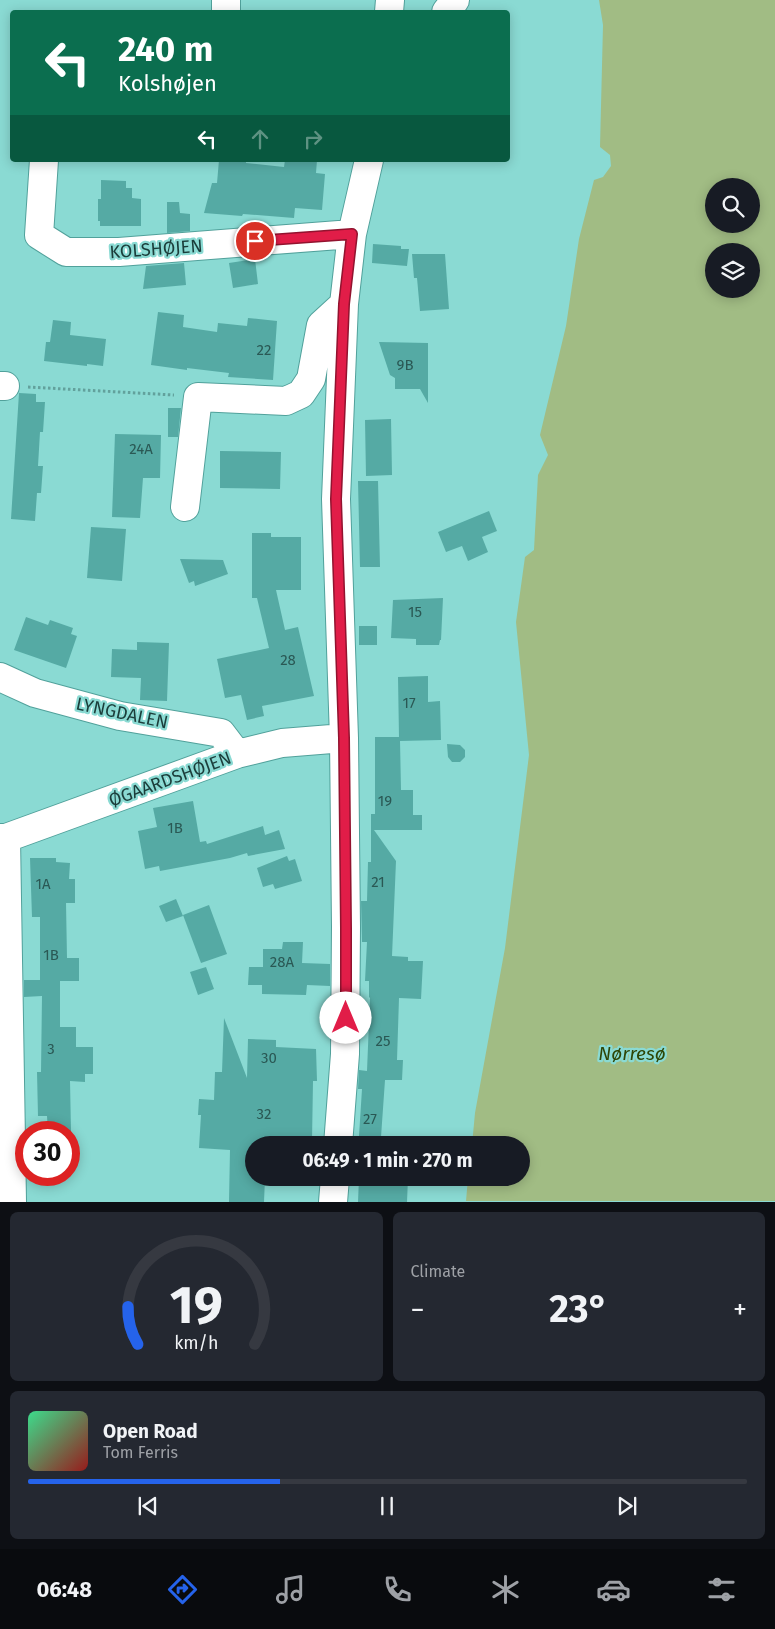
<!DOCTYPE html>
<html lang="en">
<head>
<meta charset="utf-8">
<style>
	:root { --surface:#171b24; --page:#242831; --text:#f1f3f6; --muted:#9ea1a6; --line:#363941; --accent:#2563eb }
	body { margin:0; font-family:"Fira Sans",sans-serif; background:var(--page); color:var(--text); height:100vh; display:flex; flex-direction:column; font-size:19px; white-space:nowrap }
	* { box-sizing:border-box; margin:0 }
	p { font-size:16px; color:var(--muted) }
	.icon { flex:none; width:28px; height:28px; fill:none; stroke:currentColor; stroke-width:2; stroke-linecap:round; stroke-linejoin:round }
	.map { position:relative; height:1202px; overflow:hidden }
	.drawer { display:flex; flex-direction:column; gap:10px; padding:10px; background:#0d0f14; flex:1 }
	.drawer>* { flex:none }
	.top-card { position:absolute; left:10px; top:10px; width:500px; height:152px; border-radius:5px; box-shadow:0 2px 12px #0003; background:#0b6e4f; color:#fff; overflow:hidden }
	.tools { position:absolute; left:705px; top:178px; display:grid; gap:10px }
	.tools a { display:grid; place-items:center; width:55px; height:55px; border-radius:50%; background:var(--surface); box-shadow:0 2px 12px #0003; font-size:25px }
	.speed { position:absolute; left:15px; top:1121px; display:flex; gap:10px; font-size:25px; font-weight:700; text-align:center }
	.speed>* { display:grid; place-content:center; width:65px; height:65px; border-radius:50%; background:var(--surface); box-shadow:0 2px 12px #0003; line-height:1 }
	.speed .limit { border:8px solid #d22; background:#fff; color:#111 }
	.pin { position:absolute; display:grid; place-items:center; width:42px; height:42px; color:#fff; margin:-21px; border:2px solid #fff; border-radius:50%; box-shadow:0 1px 5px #0007 }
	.me { position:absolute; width:55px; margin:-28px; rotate:0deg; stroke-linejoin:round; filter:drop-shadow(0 0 4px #0008) }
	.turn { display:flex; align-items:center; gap:18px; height:105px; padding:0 25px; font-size:22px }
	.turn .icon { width:65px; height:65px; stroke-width:2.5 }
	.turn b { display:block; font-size:35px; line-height:42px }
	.lanes { display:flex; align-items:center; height:48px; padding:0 25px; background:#0003; justify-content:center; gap:25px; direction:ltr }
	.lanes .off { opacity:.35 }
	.big { font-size:38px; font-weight:700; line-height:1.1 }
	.drawer .tile { flex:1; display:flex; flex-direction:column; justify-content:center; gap:8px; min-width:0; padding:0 18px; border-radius:8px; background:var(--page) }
	.drawer .dial { align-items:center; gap:0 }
	.dial svg { height:130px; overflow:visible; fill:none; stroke:var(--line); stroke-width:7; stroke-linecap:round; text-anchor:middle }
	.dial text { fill:var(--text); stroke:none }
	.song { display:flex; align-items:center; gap:15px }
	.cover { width:60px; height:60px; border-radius:8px; background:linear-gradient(135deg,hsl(150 70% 55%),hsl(0 70% 35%)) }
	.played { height:5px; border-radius:2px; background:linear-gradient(90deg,var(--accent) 35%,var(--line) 35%) }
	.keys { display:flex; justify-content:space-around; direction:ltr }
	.heat { display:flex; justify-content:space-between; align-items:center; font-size:28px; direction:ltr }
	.drawer .tiles { flex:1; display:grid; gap:10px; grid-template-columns:1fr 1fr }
	.tile:last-child { grid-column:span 2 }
	.trip { position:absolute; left:245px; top:1136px; width:285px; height:50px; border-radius:25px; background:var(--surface); box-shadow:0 2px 12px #0003; font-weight:700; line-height:50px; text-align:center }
	.dock { display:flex; height:80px; justify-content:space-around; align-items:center; background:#090b0e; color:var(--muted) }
	.dock .icon { width:35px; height:35px }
	.dock .active { color:var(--accent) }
	.dock b { font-size:22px; color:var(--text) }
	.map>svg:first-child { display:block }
	.water { fill:#a1bc84; fill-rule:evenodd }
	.building { fill:#55aaa4 }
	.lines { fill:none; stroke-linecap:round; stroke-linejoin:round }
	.minor-casing { stroke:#51a19b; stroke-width:30 }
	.path { stroke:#62a19c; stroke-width:3; stroke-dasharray:2.5 2.5; stroke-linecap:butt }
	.minor { stroke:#fff; stroke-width:28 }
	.route-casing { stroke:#92132f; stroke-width:12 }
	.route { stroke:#e11d48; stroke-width:9 }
	.labels { text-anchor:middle; stroke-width:4.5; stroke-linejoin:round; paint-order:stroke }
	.number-label { font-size:15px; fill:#2a5854 }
	.street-label { font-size:18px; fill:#1b3d3a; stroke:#8adad3 }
	.water-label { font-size:19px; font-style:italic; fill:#2e4606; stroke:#8adad3 }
</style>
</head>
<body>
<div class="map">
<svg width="775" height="1202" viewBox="0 0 775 1202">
	<rect width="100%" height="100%" fill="#8adad3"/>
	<path class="water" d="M 599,0 L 775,0 L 775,1201 L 466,1201 L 468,1178 L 521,1178 L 521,1145 L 472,1145 L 475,1113 L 505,948 L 529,755 L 516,622 L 525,557 L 534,550 L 538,475 L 548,455 L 540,435 L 566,326 L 579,239 L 594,180 L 603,177 L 611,166 L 610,155 L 600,147 L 603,25 ZM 714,186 L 751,186 L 751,224 L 714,224 ZM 714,251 L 751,251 L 751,289 L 714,289 Z"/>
	<path class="building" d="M 219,160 L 246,160 L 246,163 L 284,167 L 285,160 L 317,160 L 316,173 L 325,174 L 322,210 L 295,208 L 294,218 L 243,214 L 242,216 L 204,213 L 212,183 L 217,183 Z
		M 101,180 L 126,181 L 126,188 L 132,188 L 132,198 L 141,199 L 141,226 L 100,226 L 100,221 L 98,221 L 98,199 L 101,199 Z
		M 167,202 L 179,202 L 180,213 L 190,214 L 190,231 L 167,233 Z
		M 373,244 L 401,246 L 401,249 L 409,249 L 407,266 L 372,263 Z
		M 412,254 L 445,254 L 449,309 L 420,311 L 417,278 L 414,278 Z
		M 255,259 L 258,284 L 233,288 L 229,263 Z
		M 184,263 L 186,285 L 143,289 L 146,266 Z
		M 158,312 L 184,315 L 183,327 L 217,332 L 218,323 L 247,326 L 248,318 L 277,321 L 273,380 L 228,377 L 229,373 L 187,368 L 187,370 L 151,365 Z
		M 53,320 L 71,322 L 70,335 L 106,339 L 103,366 L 87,364 L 87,366 L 44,361 L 46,342 L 50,342 Z
		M 379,342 L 428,343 L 428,403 L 420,389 L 395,389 L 395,378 L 390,375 Z
		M 19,393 L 36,394 L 36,402 L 45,402 L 43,432 L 40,432 L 38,466 L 43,466 L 41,493 L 37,493 L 35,521 L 11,519 Z
		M 168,408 L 181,408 L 178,437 L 168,437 Z
		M 391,419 L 392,475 L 366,476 L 365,420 Z
		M 115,434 L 161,435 L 160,478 L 143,478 L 140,518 L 112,517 Z
		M 220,451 L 281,452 L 280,489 L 220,488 Z
		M 358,481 L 378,481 L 380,567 L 360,567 Z
		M 489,511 L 497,531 L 482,537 L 488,552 L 468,561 L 462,546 L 446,552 L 438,532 Z
		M 91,527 L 126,529 L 122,581 L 87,578 Z
		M 252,533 L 271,533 L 271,537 L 301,537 L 301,590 L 276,590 L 285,630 L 298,627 L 314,696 L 262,706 L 264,716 L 247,720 L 241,695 L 225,698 L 217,659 L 269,648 L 257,598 L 252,598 Z
		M 180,559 L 223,560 L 228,574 L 195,586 L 194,581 L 189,583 Z
		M 443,598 L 441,640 L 440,640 L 439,645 L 416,645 L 416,639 L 391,638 L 393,600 Z
		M 26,617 L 48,625 L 50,620 L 73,628 L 71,634 L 77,636 L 66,668 L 14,650 Z
		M 359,626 L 377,626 L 377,645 L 359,645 Z
		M 137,642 L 169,643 L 167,701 L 140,700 L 141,678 L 111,677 L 112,649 L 137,650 Z
		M 428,676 L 428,702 L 440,701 L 441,740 L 400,741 L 401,790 L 413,790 L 413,815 L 422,815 L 422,830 L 374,830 L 396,861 L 392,956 L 408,957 L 408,961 L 423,961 L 421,999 L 399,998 L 397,1060 L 403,1060 L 402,1080 L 385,1080 L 381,1137 L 359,1136 L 362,1089 L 358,1089 L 359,1070 L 367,1071 L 370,998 L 369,997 L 369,981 L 365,981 L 367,942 L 362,942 L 361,901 L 367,901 L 368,862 L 371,862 L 371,814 L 375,814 L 375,737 L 399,737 L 398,677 Z
		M 447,744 L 460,745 L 465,750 L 465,757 L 460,762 L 452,762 L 448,757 Z
		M 193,801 L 200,842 L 206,841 L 207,844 L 263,826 L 265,835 L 279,830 L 285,849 L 248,856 L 247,853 L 230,858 L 160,871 L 159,866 L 145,869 L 138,831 L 157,827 L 153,808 Z
		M 287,856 L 289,861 L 295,859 L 302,881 L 275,889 L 273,884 L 263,887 L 257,868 Z
		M 30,858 L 56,858 L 56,862 L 70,863 L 69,879 L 75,879 L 75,903 L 66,903 L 67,958 L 79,958 L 79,981 L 60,981 L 60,1027 L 76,1027 L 76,1047 L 93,1047 L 93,1074 L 85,1074 L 85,1082 L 70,1081 L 71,1132 L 48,1132 L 47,1116 L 38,1116 L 37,1072 L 41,1072 L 42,996 L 24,997 L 24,980 L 40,980 L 40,917 L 32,917 Z
		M 176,899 L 183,916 L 166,922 L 159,906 Z
		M 209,905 L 227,954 L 201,963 L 183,915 Z
		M 283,942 L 303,942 L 302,963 L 330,964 L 330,986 L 307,985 L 306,995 L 262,994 L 262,985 L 248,985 L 249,967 L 263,967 L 263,949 L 282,949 Z
		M 206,967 L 214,989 L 198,995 L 190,972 Z
		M 224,1018 L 247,1078 L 248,1039 L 276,1040 L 276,1047 L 316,1049 L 317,1081 L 313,1081 L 312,1141 L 258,1141 L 258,1145 L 254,1145 L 254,1178 L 265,1178 L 264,1202 L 229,1202 L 230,1150 L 199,1148 L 201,1115 L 198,1115 L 199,1099 L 214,1100 L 215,1072 L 222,1072 Z
		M 359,1178 L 408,1178 L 407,1202 L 358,1202 Z"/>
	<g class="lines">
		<g class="minor-casing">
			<path id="minor" d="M 226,12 L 226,0
				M 389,12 L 390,0
				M 446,12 L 455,0
				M 44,160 L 39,235 L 66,252 L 119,252 L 352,234
				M 0,386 L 5,386
				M 185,507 L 198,397 L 286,401 L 301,394 L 311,379 L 321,325 L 344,304
				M 0,677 L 35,693 L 120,716 L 221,733 L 237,754
				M 0,838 L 6,838 L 237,754 L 282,743 L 344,738
				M 6,838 L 12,1202
				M 338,1145 L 345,1054 L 346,927 L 344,738 L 336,499 L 344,304 L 352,234 L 369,160
				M 333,1202 L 335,1178"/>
		</g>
		<path class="path" d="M 28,387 L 174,395"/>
		<use href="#minor" class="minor"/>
	</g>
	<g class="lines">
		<g class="route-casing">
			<path id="route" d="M 255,241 L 352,234 L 344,304 L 336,499 L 344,738 L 346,928 L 346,1018"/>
		</g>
		<use href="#route" class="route"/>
	</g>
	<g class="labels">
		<g class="number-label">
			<text x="264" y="355">22</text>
			<text x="405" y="370">9B</text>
			<text x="141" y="454">24A</text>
			<text x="415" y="617">15</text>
			<text x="288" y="665">28</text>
			<text x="409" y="708">17</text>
			<text x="385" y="806">19</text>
			<text x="175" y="833">1B</text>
			<text x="378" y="887">21</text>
			<text x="43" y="889">1A</text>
			<text x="51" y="960">1B</text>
			<text x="282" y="967">28A</text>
			<text x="383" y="1046">25</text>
			<text x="51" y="1054">3</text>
			<text x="269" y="1063">30</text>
			<text x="264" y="1119">32</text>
			<text x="370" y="1124">27</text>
		</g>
		<g class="street-label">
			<text transform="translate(156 249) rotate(-4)" y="6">KOLSHØJEN</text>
			<text transform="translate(122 713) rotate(12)" y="6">LYNGDALEN</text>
			<text transform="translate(170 779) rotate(-20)" y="6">ØGAARDSHØJEN</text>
		</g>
		<g class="water-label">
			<text x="632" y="1060">Nørresø</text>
		</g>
	</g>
</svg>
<div class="tools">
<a><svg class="icon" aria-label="search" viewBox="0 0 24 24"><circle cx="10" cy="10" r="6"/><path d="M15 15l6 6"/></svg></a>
<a><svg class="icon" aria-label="layers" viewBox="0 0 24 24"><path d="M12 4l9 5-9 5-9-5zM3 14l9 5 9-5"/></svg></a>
</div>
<div class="speed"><div class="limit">30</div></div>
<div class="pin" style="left:255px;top:241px;background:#d93025"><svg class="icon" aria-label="arrive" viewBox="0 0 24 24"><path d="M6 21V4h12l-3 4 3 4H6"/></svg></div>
<svg class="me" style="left:346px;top:1018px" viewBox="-20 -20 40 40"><circle r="19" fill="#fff"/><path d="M0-13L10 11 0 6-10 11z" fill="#e11d48"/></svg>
<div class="trip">06:49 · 1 min · 270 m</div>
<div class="top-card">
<div class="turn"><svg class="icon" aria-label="left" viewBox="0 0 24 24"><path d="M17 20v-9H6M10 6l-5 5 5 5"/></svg><div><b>240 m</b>Kolshøjen</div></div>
<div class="lanes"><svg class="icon" aria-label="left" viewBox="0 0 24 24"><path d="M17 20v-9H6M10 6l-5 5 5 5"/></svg><svg class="icon off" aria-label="ahead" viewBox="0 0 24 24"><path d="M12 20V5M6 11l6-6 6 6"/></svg><svg class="icon off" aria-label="right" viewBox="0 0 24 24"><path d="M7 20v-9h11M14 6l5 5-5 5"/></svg></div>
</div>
</div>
<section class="drawer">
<div class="tiles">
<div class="tile dial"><svg viewBox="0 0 100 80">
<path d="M14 69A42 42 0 1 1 86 69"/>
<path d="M14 69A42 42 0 0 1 8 46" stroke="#2563eb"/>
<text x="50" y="56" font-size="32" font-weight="700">19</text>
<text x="50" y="72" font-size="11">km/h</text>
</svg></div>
<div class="tile"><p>Climate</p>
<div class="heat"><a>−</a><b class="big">23°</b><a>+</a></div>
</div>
<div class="tile">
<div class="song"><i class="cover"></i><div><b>Open Road</b><p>Tom Ferris</p></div></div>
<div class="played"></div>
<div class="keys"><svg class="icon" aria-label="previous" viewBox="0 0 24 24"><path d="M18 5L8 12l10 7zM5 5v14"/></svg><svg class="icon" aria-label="pause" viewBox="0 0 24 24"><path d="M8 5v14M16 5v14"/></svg><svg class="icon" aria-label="next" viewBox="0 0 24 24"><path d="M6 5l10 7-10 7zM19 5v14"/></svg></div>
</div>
</div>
</section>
<nav class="dock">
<b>06:48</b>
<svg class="icon active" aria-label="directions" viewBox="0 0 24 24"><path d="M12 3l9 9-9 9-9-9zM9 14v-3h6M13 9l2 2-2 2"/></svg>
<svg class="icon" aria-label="music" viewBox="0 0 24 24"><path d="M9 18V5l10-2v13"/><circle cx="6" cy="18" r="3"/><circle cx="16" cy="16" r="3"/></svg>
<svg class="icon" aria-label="phone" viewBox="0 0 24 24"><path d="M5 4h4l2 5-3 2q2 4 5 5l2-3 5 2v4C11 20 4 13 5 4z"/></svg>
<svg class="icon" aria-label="climate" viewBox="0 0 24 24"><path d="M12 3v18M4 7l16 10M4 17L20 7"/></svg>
<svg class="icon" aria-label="car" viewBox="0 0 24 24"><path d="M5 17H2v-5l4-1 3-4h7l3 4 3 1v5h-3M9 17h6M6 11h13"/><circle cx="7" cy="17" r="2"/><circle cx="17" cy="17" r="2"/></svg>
<svg class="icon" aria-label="filters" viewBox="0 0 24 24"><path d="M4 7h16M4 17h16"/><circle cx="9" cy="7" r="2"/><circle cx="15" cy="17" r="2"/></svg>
</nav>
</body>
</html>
